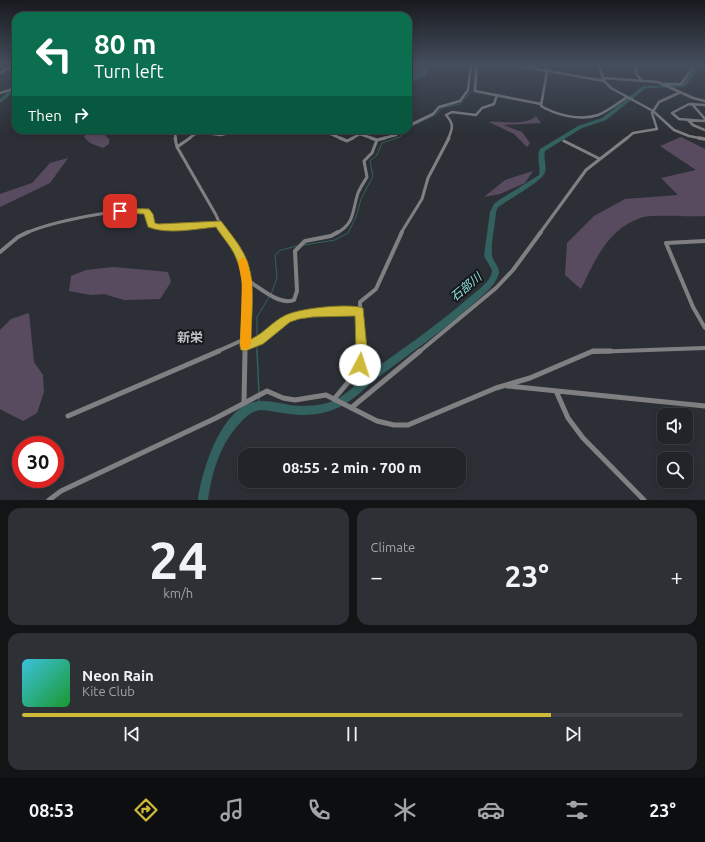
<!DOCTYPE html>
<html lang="en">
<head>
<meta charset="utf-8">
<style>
	:root { --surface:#212428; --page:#2d3034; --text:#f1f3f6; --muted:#a2a4a8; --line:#3e4145; --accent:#ceb938 }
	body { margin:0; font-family:Ubuntu,"Noto Sans JP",sans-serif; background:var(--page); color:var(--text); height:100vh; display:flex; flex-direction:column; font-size:15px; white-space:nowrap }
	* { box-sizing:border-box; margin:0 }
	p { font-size:13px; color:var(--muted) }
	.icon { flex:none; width:22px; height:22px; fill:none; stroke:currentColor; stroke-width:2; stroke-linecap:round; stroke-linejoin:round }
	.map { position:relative; height:500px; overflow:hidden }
	.details { display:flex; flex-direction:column; gap:8px; padding:8px; background:#121416; flex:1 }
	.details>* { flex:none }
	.top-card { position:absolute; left:12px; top:12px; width:400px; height:122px; border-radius:12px; box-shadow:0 2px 10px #0003,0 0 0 1px var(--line); background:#0b6e4f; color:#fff; overflow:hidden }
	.tools { position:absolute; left:657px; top:408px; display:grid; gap:8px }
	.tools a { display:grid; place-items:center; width:36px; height:36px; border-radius:8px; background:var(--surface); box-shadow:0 2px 10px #0003,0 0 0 1px var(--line); font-size:20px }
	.speed { position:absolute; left:12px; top:436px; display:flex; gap:8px; font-size:20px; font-weight:700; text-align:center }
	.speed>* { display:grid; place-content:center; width:52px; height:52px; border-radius:50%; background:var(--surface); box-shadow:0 2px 10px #0003,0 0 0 1px var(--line); line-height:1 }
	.speed .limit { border:6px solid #d22; background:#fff; color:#111 }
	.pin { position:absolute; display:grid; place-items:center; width:34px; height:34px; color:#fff; margin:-17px; border-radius:8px; box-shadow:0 2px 6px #0006 }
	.me { position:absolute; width:44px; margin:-22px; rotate:5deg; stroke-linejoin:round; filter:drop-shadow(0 0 3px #0008) }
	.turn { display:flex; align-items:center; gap:14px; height:84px; padding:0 16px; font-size:18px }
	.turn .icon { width:52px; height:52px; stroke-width:2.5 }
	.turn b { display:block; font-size:28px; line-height:34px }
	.then { display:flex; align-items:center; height:38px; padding:0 16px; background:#0003; gap:8px; font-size:15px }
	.big { font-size:30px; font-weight:600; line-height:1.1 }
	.details .tile { flex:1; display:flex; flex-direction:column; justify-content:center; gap:6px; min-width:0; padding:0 14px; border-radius:12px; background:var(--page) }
	.details .dial { align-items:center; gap:0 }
	.dial b { font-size:52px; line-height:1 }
	.song { display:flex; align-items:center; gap:12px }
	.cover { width:48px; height:48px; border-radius:6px; background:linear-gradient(135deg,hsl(190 70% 55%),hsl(130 70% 35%)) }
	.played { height:4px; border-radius:2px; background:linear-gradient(90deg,var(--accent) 80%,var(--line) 80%) }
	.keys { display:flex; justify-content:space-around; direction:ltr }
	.heat { display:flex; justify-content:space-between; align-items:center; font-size:22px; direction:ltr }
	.details .tiles { flex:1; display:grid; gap:8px; grid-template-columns:1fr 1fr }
	.tile:last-child { grid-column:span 2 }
	.trip { position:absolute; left:238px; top:448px; width:228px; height:40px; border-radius:12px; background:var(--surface); box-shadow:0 2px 10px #0003,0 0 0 1px var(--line); font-weight:600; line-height:40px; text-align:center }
	.dock { display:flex; height:64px; justify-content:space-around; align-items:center; background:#0d0e10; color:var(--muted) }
	.dock .icon { width:28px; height:28px }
	.dock .active { color:var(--accent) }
	.dock b { font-size:18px; color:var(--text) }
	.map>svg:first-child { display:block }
	.green { fill:#594b5f }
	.water { fill:#32615f }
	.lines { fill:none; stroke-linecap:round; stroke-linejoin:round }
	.stream-far1 { stroke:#32615f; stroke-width:1 }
	.stream { stroke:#32615f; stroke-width:1.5 }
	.river { fill:#32615f; fill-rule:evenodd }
	.minor-far3 { stroke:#808083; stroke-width:2.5 }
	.minor-far2 { stroke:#808083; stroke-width:3 }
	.minor-far1 { stroke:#808083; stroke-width:4 }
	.minor { stroke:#808083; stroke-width:5 }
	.tertiary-far1 { stroke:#808083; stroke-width:2.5 }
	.tertiary { stroke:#808083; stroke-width:3.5 }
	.route { fill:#ceb938; stroke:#867824 }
	.slow { fill:#f59e0b }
	.labels { text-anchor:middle; stroke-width:4; stroke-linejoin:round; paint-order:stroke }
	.water-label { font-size:12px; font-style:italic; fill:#8ce0dc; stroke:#16181b }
	.quarter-label { font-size:13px; font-weight:bold; fill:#bcc2c9; stroke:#16181b }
</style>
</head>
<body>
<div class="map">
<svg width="705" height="500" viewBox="0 0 705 500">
	<rect width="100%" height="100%" fill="#2c3036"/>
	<path class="green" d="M 536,116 L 541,123 L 503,125 L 522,132 L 530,143 L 527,147 L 514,134 L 489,122 C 503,121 526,126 536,116 Z
		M 89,130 L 103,130 L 102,132 L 109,139 L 109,144 L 103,148 L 90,143 L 84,137 Z
		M 681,137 L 705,149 L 705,216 C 691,217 655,214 643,217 C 608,228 595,260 581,289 L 565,275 L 567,243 L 594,216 L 625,199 L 678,195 L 661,178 L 696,170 L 660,146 Z
		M 68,158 L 50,183 L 0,207 L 0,194 L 32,183 L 50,163 Z
		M 533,171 L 525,183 L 500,194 L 484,197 L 505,180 Z
		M 114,267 L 168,272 L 171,282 L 160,299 L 124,300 L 104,294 L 91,295 L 69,291 L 71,276 L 86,270 Z
		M 29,313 L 34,362 L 43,375 L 44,392 L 37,413 L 23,421 L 0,409 L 0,330 L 11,319 Z"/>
	<path class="water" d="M 413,64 L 422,65 L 429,70 L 425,76 L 413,81 L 408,79 L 408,69 L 415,67 Z"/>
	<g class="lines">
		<path class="stream-far1" d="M 408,128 L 435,115 L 442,108 L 460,104 L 474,89 L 474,64
			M 304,245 L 335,240 L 348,233 L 356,217 L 361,199 L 373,176 L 370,161 L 377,155 L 382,143 L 400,137 L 405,130
			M 271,294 L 277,278 L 275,255 L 281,250 L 297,246
			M 257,338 L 257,317 L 269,297
			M 257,341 L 257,352"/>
		<path class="stream" d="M 257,351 L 259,394
			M 259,397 L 259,407"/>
		<path class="river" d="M 695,64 L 699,64 L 698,69 L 685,87 L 646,88 L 606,120 L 582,128 L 545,151 C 543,158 547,165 545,172 C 544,180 511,198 503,204 L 498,207 L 496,212 C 495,226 491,241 492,254 C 492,263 502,267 498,276 C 494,287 483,295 474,303 C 443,331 409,354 376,379 C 362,390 351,403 335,409 C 321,415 304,416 290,414 C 280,413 270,410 260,410 C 252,411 245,417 240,423 C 220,444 212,472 208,500 L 198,500 C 202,470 222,403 260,401 C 270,401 280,403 290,405 C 304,407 322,406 335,400 C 348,394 359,381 371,372 C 402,349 435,327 465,301 C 473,294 483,287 489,279 C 491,276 492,273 492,270 L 484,256 L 490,212 L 494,204 L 499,200 L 539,175 C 541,166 536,158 540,149 L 578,126 L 602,118 L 643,86 L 682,85 L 694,69 Z
			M 14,86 L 16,86 L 16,90 L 0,103 L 0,99 Z"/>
		<path class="minor-far3" d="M 477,64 L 475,91 L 541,104
			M 509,64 L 604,81
			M 546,64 L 547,71 L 541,106 C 556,115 580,121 598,115 C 608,111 618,103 627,97
			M 636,64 L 636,73 L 641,80
			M 0,73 L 16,64
			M 603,78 L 658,82 L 693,98 L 705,101
			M 665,84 L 681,84 L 693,67 L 693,64
			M 692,104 L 705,119
			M 705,105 L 689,104 L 672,113 L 679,119 L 705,121
			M 688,120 L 693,125 L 705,130
			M 408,126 L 433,114 L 439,107 L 460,101 L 468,90 L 471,64
			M 174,130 L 176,139
			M 328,130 L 331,134 L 342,139
			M 197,132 L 221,135 L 240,130
			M 188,139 L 201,130
			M 351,139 L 360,134 L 374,139
			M 381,139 L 396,135 L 399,130
			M 448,139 C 453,128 454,124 446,115 L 452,112 L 476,115 L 482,108 L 494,104 L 497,95
			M 626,139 L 633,133 L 657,129 L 652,113 L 659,102 L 681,92"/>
		<path class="minor-far2" d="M 175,138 L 177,147 L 216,215 L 224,233
			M 340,138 L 347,141 L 353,138
			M 371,138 L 377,140 L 385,138
			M 564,141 L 600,159
			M 177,147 L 190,138
			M 26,233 C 49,223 125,205 148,213 L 151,225 C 172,233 197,224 218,223
			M 337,233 C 355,223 352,211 358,193 C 360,188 364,182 367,177 L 364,161 L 372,153 L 377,140
			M 401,233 L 422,199 L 428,178 L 449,138
			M 540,233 L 586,170 L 627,138"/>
		<path class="minor-far1" d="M 223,232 C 234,249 244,262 247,283 L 245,352
			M 705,241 L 666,243 L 693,307 L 705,328
			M 0,252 L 18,237 L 28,232
			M 247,280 C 259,287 279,306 294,300 L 297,291 L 295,251 L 305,241 L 331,236 L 338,232
			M 245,346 C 261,340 272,327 286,319 C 308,307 336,311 360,311
			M 216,352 L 245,339
			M 361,352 L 360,302 L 376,289 L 402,232
			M 419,352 L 496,288 L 513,270 L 541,232
			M 592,352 L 705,348"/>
		<path class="minor" d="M 507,386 L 705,406
			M 556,391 L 568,418 L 583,438 L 644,500
			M 334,399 L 356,373 L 361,351
			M 244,402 L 245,351
			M 351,408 L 420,351
			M 68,416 L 219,351
			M 49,500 L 61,491 L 216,418 L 267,391 L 283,398 L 295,400 L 326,395 L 377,421 L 394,425 L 408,425 L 496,388 L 530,378 L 593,351 L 611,351"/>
		<path class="tertiary-far1" d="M 598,64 L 604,81 L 611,88 L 653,111 L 674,130 L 689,136 L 704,139
			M 0,93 L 16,88"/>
		<path class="tertiary" d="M 699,138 L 705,139"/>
	</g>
	<linearGradient id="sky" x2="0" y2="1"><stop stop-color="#181a1e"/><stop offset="0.48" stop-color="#454e5d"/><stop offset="1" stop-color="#454e5d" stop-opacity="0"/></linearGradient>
	<rect width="705" height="134" fill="url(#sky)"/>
	<path class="route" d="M 120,208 L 149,209 L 153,214 L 155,223 L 158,224 L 221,221 C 229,232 238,242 244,254 C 257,279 251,312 251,339 C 263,334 272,322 284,316 C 298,308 349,303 363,308 L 367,349 L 364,369 L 360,370 L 356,369 L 354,365 L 356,349 L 355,316 L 313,317 L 299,319 L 290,322 L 263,344 L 245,351 L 241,350 L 240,346 C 241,320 247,282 236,258 C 232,247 222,237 216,227 C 195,229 168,235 148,227 L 144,214 L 117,213 L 116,211 Z"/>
	<path class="slow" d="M 243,257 L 247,261 L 252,282 L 251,344 L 249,348 L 245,349 L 241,348 L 240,344 L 242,282 L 238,261 Z"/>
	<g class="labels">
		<g class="water-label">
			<text transform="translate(466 287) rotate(-40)" y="4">石部川</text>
		</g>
		<g class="quarter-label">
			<text x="190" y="342">新栄</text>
		</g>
	</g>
</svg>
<div class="tools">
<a><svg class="icon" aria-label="sound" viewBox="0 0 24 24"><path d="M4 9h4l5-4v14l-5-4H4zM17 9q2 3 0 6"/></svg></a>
<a><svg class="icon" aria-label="search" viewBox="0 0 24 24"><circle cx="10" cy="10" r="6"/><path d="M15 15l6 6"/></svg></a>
</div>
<div class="speed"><div class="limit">30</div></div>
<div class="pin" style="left:120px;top:211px;background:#d93025"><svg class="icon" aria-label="arrive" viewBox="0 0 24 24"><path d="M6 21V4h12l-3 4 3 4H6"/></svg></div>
<svg class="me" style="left:360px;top:365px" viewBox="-20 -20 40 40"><circle r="19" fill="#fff"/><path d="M0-13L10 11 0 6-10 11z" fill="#ceb938"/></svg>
<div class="trip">08:55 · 2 min · 700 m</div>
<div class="top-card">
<div class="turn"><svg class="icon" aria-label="left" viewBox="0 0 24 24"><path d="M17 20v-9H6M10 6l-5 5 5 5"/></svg><div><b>80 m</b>Turn left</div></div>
<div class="then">Then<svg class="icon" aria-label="right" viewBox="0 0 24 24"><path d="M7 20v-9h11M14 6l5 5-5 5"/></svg></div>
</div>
</div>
<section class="details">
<div class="tiles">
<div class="tile dial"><b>24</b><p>km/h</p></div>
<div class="tile"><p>Climate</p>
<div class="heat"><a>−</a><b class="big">23°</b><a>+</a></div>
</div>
<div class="tile">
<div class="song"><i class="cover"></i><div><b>Neon Rain</b><p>Kite Club</p></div></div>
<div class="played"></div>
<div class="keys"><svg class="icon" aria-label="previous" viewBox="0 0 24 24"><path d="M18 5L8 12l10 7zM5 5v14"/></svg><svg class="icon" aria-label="pause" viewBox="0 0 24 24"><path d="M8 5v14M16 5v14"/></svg><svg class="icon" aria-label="next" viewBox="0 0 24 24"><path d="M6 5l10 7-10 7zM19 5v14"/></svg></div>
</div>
</div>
</section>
<nav class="dock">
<b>08:53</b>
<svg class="icon active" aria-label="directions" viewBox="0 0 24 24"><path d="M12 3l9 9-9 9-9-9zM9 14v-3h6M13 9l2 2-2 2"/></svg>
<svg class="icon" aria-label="music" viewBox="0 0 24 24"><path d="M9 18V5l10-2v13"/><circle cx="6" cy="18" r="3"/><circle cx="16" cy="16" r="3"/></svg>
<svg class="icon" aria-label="phone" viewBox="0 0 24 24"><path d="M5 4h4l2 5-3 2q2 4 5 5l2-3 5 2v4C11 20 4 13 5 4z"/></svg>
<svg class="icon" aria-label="climate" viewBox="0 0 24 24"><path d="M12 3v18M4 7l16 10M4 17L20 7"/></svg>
<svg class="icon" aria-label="car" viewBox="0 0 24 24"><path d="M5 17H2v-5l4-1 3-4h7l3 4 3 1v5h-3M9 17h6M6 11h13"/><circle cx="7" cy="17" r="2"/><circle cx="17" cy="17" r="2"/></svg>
<svg class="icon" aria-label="filters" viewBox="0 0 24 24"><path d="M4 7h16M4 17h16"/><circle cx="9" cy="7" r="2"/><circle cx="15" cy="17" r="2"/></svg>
<b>23°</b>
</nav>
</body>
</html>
